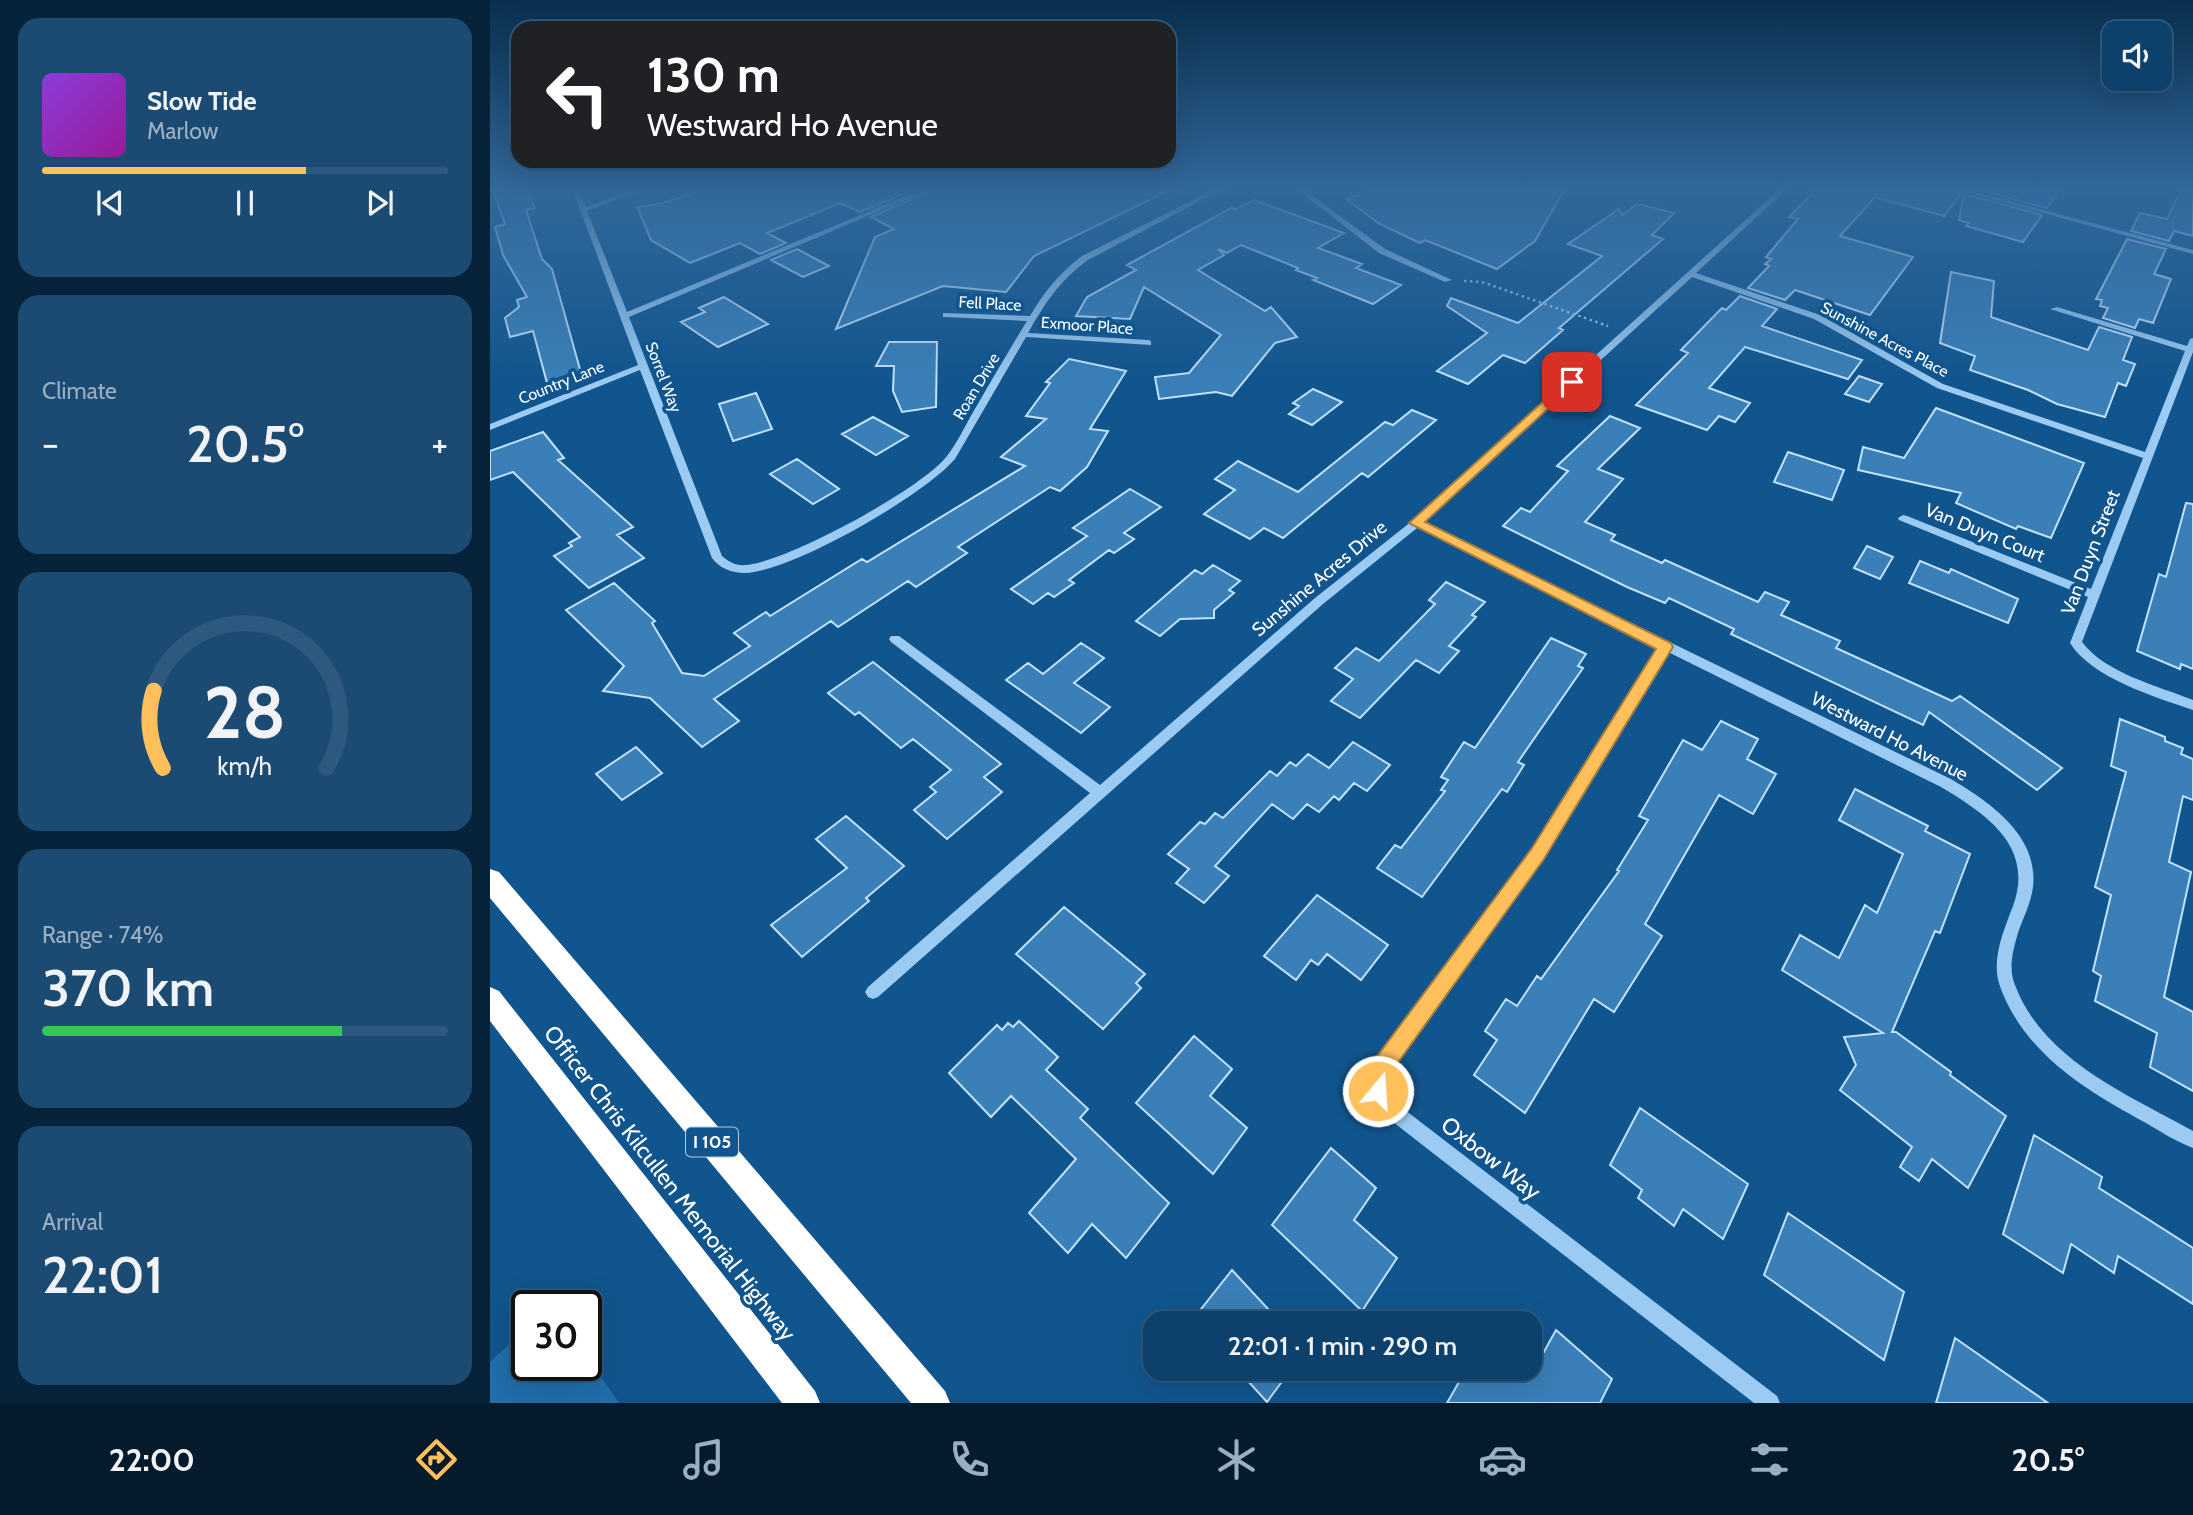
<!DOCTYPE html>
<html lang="en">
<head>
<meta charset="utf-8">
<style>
	:root { --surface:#0d406a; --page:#1b4b72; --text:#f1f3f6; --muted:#9aafc1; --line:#2d597e; --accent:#ffbf5b }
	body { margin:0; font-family:Cabin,sans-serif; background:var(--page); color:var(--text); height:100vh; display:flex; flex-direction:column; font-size:26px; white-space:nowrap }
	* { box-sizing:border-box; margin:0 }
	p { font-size:23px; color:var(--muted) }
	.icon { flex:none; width:38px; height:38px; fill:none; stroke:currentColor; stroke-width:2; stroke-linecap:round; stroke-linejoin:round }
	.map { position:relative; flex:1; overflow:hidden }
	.drawer { display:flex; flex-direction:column; gap:18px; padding:18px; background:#07233a; width:490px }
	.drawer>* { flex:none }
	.top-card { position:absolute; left:21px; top:21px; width:665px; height:147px; border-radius:21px; box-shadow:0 7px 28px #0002,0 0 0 2px var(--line); background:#202124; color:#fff; overflow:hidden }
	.tools { position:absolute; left:1612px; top:21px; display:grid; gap:14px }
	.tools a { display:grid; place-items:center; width:70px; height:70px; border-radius:14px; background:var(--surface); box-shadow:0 7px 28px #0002,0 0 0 2px var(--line); font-size:35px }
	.speed { position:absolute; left:21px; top:1290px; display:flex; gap:14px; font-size:35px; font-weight:700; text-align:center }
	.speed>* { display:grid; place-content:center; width:91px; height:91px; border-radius:50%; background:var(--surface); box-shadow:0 7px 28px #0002,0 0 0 2px var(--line); line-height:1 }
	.speed .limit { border:4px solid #111; border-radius:10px; background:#fff; color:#111 }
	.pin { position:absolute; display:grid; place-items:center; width:60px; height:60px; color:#fff; margin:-30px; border-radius:14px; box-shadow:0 4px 10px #0006 }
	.me { position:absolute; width:77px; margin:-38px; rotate:18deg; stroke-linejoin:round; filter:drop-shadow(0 0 5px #0008) }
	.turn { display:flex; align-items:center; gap:24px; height:147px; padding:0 21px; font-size:32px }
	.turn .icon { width:91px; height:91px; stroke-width:2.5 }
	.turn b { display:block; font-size:49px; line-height:60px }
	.big { font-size:52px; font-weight:600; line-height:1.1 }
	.drawer .card { flex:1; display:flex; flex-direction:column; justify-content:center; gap:10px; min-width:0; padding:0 24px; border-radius:21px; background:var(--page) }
	.drawer .dial { align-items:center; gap:0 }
	.dial svg { height:182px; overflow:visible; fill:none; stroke:var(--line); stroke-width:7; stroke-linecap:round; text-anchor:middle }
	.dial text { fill:var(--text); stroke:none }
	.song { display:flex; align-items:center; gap:21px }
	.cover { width:84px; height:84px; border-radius:10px; background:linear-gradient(135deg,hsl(270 70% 55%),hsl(300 70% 35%)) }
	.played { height:7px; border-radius:4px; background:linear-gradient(90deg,var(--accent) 65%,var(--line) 65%) }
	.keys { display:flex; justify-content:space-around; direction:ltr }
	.heat { display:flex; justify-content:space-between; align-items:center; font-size:38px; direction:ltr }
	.charge { height:10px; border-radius:5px; background:linear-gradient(90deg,#34c759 74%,var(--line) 0) }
	.trip { position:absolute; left:653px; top:1311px; width:399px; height:70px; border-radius:21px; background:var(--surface); box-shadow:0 7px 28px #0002,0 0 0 2px var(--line); font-weight:600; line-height:70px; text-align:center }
	.tab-bar { display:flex; height:112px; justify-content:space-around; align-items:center; background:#051a2a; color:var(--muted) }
	.tab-bar .icon { width:49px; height:49px }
	.tab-bar .selected { color:var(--accent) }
	.tab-bar b { font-size:32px; color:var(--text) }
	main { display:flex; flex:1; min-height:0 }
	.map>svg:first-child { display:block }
	.green { fill:#206eab }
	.building { fill:#3a7fb8; stroke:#c2e3fd; stroke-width:2 }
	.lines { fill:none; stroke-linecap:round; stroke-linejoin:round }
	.path { stroke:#9bcbf2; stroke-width:2.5; stroke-dasharray:2.5 3.5; stroke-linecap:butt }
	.minor { fill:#9bcbf2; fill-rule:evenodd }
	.highway { fill:#fff; fill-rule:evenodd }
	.route { fill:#ffbf5b; stroke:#a67c3b; stroke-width:2 }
	.labels { text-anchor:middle; stroke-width:7; stroke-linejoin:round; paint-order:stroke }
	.far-street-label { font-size:16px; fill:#fff; stroke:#11558e }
	.shield { fill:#11558e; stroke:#b8ccdd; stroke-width:2 }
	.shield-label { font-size:18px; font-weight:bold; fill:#fff }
	.street-label { font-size:19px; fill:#fff; stroke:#11558e }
	.near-street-label { font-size:23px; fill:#fff; stroke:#11558e }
</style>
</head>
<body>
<main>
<section class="drawer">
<div class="card">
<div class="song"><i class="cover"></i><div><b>Slow Tide</b><p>Marlow</p></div></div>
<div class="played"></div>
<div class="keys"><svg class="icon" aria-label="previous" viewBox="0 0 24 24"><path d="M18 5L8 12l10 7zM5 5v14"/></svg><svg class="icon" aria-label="pause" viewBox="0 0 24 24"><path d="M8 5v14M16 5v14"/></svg><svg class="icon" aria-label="next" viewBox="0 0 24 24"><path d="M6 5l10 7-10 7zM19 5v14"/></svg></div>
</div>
<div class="card"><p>Climate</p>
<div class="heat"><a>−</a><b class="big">20.5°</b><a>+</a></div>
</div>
<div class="card dial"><svg viewBox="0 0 100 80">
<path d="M14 69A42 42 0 1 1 86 69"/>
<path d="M14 69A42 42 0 0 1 10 35" stroke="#ffbf5b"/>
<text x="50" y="56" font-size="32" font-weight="700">28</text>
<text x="50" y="72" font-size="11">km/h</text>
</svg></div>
<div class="card"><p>Range · 74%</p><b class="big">370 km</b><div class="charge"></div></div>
<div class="card"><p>Arrival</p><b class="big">22:01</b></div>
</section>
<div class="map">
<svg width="1703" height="1403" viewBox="0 0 1703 1403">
	<rect width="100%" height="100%" fill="#11558e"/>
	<path class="green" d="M 37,1328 L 37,1365 L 96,1365 L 96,1355 L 129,1403 L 0,1403 L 0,1362 Z"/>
	<path class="building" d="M 2,188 L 36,188 L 45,208 L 36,210 L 52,259 L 62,269 L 91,373 L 57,383 L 43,331 L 20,337 L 15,318 L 29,307 L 27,300 L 37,297 L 13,255 L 5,227 L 15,224 Z
		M 219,188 L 428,188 L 370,212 L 350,203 L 277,233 L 296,243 L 270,254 L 250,243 L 200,263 L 161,240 L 147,207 L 173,203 Z
		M 446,188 L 684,188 L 544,256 L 516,292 L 453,286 L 346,329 L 385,237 L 404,229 L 381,217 Z
		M 894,188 L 1075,188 L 1045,241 L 1007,269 L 935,240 L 930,243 L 888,223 L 856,199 Z
		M 1327,188 L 1458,188 L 1471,193 L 1454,216 L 1385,197 L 1350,236 L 1423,257 L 1380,315 L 1305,290 L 1295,300 L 1258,288 L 1279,266 L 1275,264 L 1281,259 L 1276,257 L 1308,219 L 1299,217 Z
		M 1482,188 L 1571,188 L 1557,208 Z
		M 1692,188 L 1703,188 L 1703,236 L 1684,231 L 1679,241 L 1641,231 L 1650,213 L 1677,219 Z
		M 1474,194 L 1552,215 L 1533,242 L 1476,226 L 1479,223 L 1469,220 Z
		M 764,200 L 854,233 L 828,248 L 872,264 L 866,268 L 911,285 L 883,304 L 823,280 L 827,278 L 806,270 L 808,268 L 751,245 L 737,253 L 728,249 L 734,255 L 708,270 L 775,311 L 781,307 L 807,337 L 785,343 L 742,396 L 726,392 L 669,399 L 665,377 L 699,373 L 731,335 L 654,287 L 640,319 L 586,316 L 597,297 L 646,270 L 637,265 L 741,208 L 746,209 Z
		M 1147,204 L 1184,213 L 1162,235 L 1173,239 L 1069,328 L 1073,330 L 1035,363 L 1013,355 L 978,384 L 947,371 L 997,333 L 957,306 L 961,298 L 1028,323 L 1112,256 L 1078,244 L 1129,209 L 1132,215 Z
		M 1637,239 L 1676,249 L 1664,274 L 1681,279 L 1663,323 L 1649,319 L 1645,328 L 1613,318 L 1618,308 L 1610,306 L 1612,300 L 1606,299 Z
		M 307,249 L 339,266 L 313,277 L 281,260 Z
		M 1461,272 L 1504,281 L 1501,317 L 1598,350 L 1609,327 L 1642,337 L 1633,360 L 1645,364 L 1636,386 L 1628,383 L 1615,417 L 1567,404 L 1538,390 L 1480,370 L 1485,356 L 1450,343 Z
		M 1250,296 L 1287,309 L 1272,326 L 1372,360 L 1358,379 L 1255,347 L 1219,388 L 1260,403 L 1245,422 L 1229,416 L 1217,430 L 1146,405 L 1198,353 L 1191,350 L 1232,308 L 1236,310 Z
		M 234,297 L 278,324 L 228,347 L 191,322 L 215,312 L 209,308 Z
		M 399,342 L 447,342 L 446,407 L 412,412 L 403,391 L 404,366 L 386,366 Z
		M 579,359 L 636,371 L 600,429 L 618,431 L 597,467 L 570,491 L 560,487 L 468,547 L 477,553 L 426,587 L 418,581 L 348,627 L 341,621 L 224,699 L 249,721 L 212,747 L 160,698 L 113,691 L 134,666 L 76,610 L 124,583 L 165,621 L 162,623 L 192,673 L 214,676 L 260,646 L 244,633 L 276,612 L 280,616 L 372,559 L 377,562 L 535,466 L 511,457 L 556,419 L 536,416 L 560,383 L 556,382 Z
		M 1369,376 L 1392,384 L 1379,402 L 1355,394 Z
		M 823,389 L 852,402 L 822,425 L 799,414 L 809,406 L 803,403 Z
		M 266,393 L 282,429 L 243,441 L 229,404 Z
		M 1446,408 L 1594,463 L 1561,538 L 1528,526 L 1526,529 L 1466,503 L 1471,493 L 1368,470 L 1373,447 L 1414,458 Z
		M 922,410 L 946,420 L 878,477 L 872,473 L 793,538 L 774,528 L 760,539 L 714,514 L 745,490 L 725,479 L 748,461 L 808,492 L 895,422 L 903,425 Z
		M 1120,416 L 1150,428 L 1108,469 L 1133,479 L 1095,522 L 1125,535 L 1121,540 L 1172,563 L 1175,560 L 1268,602 L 1275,592 L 1299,602 L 1291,615 L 1350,641 L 1346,648 L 1462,701 L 1470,696 L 1572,768 L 1547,790 L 1439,712 L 1433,725 L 1241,634 L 1244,629 L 1179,598 L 1175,603 L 1137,587 L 1013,526 L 1031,508 L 1040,512 L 1078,471 L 1067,466 Z
		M 383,417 L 418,436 L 386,455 L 352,434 Z
		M 53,432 L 74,458 L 68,460 L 143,527 L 127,535 L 154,558 L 99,588 L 64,556 L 82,546 L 79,543 L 90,537 L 23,472 L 0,480 L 0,451 Z
		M 1298,452 L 1354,470 L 1342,500 L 1284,482 Z
		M 307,459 L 349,489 L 323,504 L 280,474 Z
		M 640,489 L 671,507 L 634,533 L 644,539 L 624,553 L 619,550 L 579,580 L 584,583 L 564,597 L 558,593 L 543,604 L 521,589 L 597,536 L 583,528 Z
		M 1696,503 L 1703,504 L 1703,669 L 1691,664 L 1690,669 L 1647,651 L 1669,574 L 1676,577 Z
		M 1377,546 L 1403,557 L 1390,579 L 1364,568 Z
		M 1430,561 L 1459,573 L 1461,569 L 1528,599 L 1518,623 L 1419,583 Z
		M 723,565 L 750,581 L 739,590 L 744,593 L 724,610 L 724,618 L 690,619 L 670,636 L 646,621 L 705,570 L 712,574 Z
		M 956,582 L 995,602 L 982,615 L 986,617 L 959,646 L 969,651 L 949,673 L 926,660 L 870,718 L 841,701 L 863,679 L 845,668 L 866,648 L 889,661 L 945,604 L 939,600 Z
		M 1061,638 L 1096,654 L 1088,666 L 1093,668 L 1028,762 L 1034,765 L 1017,792 L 1012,789 L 932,897 L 887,868 L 905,845 L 911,848 L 955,791 L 951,790 L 958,780 L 951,777 L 974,742 L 985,748 Z
		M 591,643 L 614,658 L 584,683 L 620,707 L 591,733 L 516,680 L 538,663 L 553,674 Z
		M 383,662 L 511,764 L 494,777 L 512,792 L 457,839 L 424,810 L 446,792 L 440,787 L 461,770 L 423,739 L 411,748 L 369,712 L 365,715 L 338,693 Z
		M 1630,719 L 1675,737 L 1675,741 L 1693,748 L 1691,754 L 1703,759 L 1703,800 L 1693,796 L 1679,862 L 1701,872 L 1674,997 L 1703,1012 L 1703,1091 L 1660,1067 L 1667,1033 L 1605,1001 L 1611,976 L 1603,971 L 1621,895 L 1605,887 L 1636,772 L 1621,766 Z
		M 1231,721 L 1268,739 L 1257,759 L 1286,774 L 1263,814 L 1229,795 L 1155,924 L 1172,936 L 1124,1012 L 1104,999 L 1035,1113 L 984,1075 L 1007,1040 L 995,1031 L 1016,999 L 1027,1006 L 1047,976 L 1051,979 L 1129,871 L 1127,870 L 1158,820 L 1149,816 L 1193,740 L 1212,750 Z
		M 863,742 L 900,765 L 877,791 L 864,783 L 849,800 L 844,796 L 829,812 L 817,804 L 803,819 L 782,804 L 725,866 L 739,876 L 714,903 L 686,883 L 699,869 L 678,854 L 710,822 L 715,824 L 725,813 L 733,818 L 780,771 L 787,776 L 800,762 L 806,766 L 818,754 L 839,768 Z
		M 146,747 L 172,773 L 132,800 L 106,774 Z
		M 1365,789 L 1438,826 L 1435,831 L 1480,854 L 1450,933 L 1445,931 L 1402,1032 L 1406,1032 L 1461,1072 L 1460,1075 L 1516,1116 L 1478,1188 L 1442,1159 L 1429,1181 L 1410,1167 L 1422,1147 L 1350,1090 L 1366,1065 L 1354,1037 L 1393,1033 L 1292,970 L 1310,935 L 1349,958 L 1375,905 L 1387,913 L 1413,854 L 1349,820 Z
		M 356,816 L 414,866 L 376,898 L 379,901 L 312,957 L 281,925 L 357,868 L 326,839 Z
		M 827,895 L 898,945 L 871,980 L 837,954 L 828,965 L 821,960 L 806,980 L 774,956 Z
		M 574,907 L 655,974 L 646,983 L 651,988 L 613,1029 L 526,954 Z
		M 529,1021 L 568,1057 L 556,1070 L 598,1109 L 590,1118 L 679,1203 L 636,1258 L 602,1224 L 578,1253 L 539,1213 L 586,1159 L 521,1096 L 501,1117 L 459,1073 L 507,1025 L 512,1030 L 518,1023 L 523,1027 Z
		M 704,1036 L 742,1069 L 720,1096 L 757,1128 L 723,1174 L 646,1103 Z
		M 1150,1108 L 1258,1184 L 1233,1239 L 1193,1209 L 1184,1226 L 1148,1198 L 1152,1190 L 1120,1165 Z
		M 1544,1135 L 1612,1177 L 1609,1188 L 1703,1248 L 1703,1304 L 1628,1256 L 1624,1273 L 1581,1244 L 1573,1273 L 1513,1234 Z
		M 841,1148 L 886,1188 L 864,1220 L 907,1258 L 872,1311 L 782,1225 Z
		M 1298,1213 L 1414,1292 L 1394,1360 L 1274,1275 Z
		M 742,1270 L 791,1323 L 700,1323 Z
		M 1066,1330 L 1122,1379 L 1110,1403 L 957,1403 L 977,1368 L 1045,1368 Z
		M 1465,1338 L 1558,1403 L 1446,1403 Z
		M 746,1368 L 802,1368 L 777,1402 Z"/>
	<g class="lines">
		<path class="path" d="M 0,189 L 4,188
			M 974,281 L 992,282 L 1118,326"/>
		<path class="minor" d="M 82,188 L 88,188 L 96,207 L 147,188 L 157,188 L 97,211 L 137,312 L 435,188 L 444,188 L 139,317 L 232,556 C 239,562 246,566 256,565 C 297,562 433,488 457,456 C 467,443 474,428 482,414 C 500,383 518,352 537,321 L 456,317 L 453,317 L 453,313 L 540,316 C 554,292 569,273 592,256 L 727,188 L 735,188 L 598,260 C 569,281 555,303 538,333 L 658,340 L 661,341 L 661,345 L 536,337 L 465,459 C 433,496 303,571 255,573 C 242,573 229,568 222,558 L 150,370 L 0,430 L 0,424 L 148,365 Z
			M 805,188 L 812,188 L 895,249 L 962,280 L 955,282 L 889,253 Z
			M 1291,188 L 1298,188 L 1206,273 L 1330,315 L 1453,384 L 1655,452 L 1695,351 L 1560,309 L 1567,307 L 1697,346 L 1700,339 L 1703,338 L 1703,352 L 1592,642 C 1615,673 1668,686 1703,700 L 1703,710 C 1665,697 1602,678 1580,643 L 1598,597 L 1409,520 L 1408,518 L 1413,515 L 1417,516 L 1601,589 L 1653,458 L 1447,388 L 1324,319 L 1202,277 L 933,522 L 1461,779 C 1499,802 1549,835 1543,887 C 1541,903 1533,918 1528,933 C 1523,950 1518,968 1525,985 C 1553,1060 1638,1095 1703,1131 L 1703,1148 C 1687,1142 1671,1132 1656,1123 C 1601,1093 1546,1061 1517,1003 C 1513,994 1508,984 1507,973 C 1505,950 1515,927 1523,906 C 1545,846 1496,814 1451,787 L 1178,652 L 1053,858 L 900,1070 L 897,1089 L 915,1110 L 1287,1396 L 1290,1403 L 1264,1403 L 903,1122 C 884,1099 873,1092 886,1061 L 1043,850 L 1169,647 L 927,528 L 833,604 L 388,997 L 383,999 L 378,997 L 375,992 L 378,987 L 600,793 L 401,642 L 399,639 L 401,636 L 409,636 L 610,785 L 825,598 L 922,521 Z
			M 1461,188 L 1472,188 L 1703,250 L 1703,254 Z"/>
		<path class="highway" d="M 0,869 L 9,872 L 455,1391 L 460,1403 L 421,1403 L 0,898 Z
			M 0,987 L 9,991 L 325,1391 L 330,1403 L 292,1403 L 0,1021 Z"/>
	</g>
	<linearGradient id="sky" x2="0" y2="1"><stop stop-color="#092f4e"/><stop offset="0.49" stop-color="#32689b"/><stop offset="1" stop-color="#32689b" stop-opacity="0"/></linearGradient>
	<rect width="1703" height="384" fill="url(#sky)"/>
	<path class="route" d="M 1078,379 L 1087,382 L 935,522 L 1181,643 L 1183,647 L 1054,859 L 902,1071 L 895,1099 L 888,1102 L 880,1099 L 877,1091 L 885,1059 L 1042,848 L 1166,649 L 919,523 Z"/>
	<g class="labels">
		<g class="far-street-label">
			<text transform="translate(500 303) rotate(3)" y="6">Fell Place</text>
			<text transform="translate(597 325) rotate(4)" y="6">Exmoor Place</text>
			<text transform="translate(1395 339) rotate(28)" y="6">Sunshine Acres Place</text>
			<text transform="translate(174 377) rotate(69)" y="6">Sorrel Way</text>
			<text transform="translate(71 382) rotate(-22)" y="6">Country Lane</text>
			<text transform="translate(486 386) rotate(-59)" y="6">Roan Drive</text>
		</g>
		<rect class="shield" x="196" y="1127.5" width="52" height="29" rx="5"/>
		<g class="shield-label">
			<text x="222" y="1148">I 105</text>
		</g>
		<g class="street-label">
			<text transform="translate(1495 532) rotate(22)" y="7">Van Duyn Court</text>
			<text transform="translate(1600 552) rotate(-69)" y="7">Van Duyn Street</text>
			<text transform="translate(829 578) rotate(-40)" y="7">Sunshine Acres Drive</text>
			<text transform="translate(1400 736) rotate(27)" y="7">Westward Ho Avenue</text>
		</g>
		<g class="near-street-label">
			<text transform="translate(1001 1158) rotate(38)" y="8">Oxbow Way</text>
			<text transform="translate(180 1183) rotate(52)" y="8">Officer Chris Kilcullen Memorial Highway</text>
		</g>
	</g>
</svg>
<div class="tools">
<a><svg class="icon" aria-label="sound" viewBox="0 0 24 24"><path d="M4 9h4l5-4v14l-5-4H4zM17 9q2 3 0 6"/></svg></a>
</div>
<div class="speed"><div class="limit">30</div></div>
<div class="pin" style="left:1082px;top:382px;background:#d93025"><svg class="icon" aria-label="arrive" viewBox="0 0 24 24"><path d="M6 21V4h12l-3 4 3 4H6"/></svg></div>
<svg class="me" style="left:888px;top:1091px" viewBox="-20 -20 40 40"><circle r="17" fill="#ffbf5b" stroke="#fff" stroke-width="3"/><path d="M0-11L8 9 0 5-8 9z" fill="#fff"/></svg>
<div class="trip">22:01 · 1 min · 290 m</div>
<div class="top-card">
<div class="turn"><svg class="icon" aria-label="left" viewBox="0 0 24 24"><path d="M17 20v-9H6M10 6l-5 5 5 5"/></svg><div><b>130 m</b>Westward Ho Avenue</div></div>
</div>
</div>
</main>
<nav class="tab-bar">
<b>22:00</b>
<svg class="icon selected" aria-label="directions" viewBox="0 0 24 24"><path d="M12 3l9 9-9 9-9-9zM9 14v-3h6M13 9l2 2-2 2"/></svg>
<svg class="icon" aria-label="music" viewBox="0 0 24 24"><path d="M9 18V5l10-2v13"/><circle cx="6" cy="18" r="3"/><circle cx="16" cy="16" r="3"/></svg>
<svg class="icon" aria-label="phone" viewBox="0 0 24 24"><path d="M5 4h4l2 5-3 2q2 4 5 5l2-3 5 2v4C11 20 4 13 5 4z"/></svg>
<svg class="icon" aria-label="climate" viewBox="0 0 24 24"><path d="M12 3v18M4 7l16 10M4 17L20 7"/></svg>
<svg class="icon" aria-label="car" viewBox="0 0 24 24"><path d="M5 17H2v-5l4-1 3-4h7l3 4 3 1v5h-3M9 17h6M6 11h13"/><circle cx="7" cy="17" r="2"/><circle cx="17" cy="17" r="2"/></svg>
<svg class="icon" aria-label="filters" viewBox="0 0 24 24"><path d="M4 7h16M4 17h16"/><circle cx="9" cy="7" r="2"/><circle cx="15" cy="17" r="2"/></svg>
<b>20.5°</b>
</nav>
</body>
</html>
